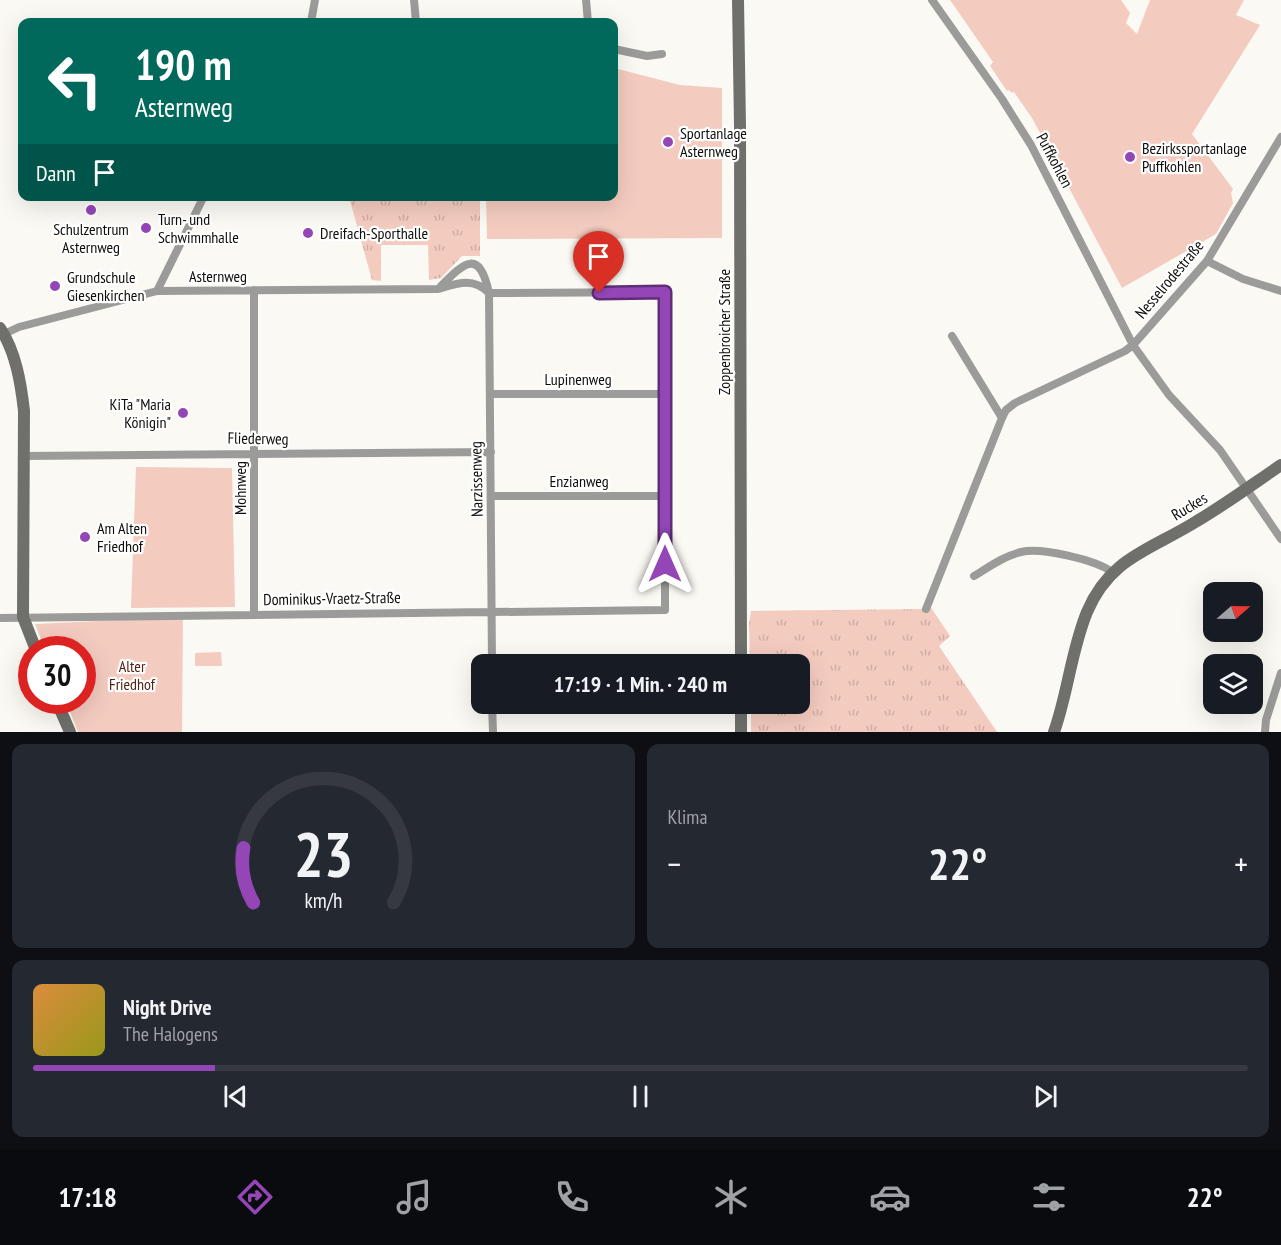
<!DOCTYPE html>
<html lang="de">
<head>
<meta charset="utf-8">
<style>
	:root { --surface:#171b24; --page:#242831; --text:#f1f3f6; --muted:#9ea1a6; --line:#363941; --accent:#9446b7 }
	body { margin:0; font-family:"PT Sans Narrow",sans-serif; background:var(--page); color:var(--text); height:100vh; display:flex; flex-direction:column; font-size:22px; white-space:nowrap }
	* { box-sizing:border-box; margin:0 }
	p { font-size:20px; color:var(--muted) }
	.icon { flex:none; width:33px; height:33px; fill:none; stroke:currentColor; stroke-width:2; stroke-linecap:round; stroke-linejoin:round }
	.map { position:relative; height:732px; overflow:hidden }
	.sheet { display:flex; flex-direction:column; gap:12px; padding:12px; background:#0d0f14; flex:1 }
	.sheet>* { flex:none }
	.hud { position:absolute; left:18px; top:18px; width:600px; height:183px; border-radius:12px; box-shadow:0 6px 24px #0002; background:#00695c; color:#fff; overflow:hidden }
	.needle { width:39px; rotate:70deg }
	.fabs { position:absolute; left:1203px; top:582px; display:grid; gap:12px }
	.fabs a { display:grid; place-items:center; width:60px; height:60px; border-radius:12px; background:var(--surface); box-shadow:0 6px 24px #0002; font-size:30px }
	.speed { position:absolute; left:18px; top:636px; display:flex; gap:12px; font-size:30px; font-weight:700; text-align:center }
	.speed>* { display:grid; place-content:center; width:78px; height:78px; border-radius:50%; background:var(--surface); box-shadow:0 6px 24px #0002; line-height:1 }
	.speed .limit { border:9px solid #d22; background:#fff; color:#111 }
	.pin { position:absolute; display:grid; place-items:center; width:51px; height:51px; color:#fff; margin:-62px -26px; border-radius:50% 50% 50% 0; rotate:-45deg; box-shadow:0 0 6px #0007 }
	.pin .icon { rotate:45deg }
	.me { position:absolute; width:66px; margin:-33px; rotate:0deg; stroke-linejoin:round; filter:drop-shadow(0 0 4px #0008) }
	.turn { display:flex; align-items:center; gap:21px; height:126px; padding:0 18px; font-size:27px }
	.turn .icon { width:78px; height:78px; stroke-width:2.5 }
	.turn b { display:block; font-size:42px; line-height:51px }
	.then { display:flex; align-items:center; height:57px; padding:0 18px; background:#0003; gap:12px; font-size:22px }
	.big { font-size:45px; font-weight:700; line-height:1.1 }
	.sheet .tile { flex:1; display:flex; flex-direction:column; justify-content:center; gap:9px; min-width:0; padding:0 21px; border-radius:12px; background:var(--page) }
	.sheet .dial { align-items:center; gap:0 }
	.dial svg { height:156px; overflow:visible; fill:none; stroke:var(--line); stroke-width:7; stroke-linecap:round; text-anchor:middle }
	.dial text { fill:var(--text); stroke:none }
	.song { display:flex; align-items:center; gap:18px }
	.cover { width:72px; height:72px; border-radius:9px; background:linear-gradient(135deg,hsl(30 70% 55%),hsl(60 70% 35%)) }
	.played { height:6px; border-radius:3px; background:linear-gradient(90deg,var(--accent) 15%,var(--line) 15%) }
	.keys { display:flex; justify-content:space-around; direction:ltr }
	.heat { display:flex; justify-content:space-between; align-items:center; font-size:33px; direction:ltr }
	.sheet .tiles { flex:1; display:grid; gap:12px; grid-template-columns:1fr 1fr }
	.tile:last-child { grid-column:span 2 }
	.trip { position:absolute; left:471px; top:654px; width:339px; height:60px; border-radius:12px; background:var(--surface); box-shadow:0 6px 24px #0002; font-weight:700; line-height:60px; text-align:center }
	.dock { display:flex; height:96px; justify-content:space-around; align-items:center; background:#090b0e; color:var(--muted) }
	.dock .icon { width:42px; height:42px }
	.dock .active { color:var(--accent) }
	.dock b { font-size:27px; color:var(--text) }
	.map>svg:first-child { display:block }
	.grass { fill:url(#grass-tufts) }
	.park { fill:#f4cbbf }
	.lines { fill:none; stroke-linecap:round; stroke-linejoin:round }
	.street { stroke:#9b9c9a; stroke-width:8 }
	.secondary { stroke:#6f6f6c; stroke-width:12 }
	.route-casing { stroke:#602e77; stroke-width:15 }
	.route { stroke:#9446b7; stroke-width:10 }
	.poi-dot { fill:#9446b7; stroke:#fff; stroke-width:2 }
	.labels { text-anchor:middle; stroke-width:4.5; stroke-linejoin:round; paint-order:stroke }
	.poi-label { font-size:16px; fill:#0d0d0b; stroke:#fff; text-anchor:start }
	.street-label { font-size:16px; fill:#0d0d0b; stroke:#fff }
	.park-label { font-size:16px; fill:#552214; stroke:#fff }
</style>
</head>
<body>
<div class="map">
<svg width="1281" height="732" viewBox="0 0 1281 732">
	<defs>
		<pattern id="grass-tufts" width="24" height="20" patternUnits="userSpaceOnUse" patternTransform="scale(1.5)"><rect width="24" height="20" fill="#f4cbbf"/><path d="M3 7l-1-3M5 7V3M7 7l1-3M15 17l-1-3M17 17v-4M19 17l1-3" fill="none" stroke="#d0ada3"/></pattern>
	</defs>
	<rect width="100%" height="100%" fill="#fbf9f4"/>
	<path class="grass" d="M 349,197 L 480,197 L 480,256 L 462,256 L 441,278 L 429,280 L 428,245 L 381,245 L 381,281 L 372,280 Z
		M 930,606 L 950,636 L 939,646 L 997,732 L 751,732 L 751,704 L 800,704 L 800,664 L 750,664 L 749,624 L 751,611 L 926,609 Z"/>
	<path class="park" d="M 950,0 L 1121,0 L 1130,13 L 1126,23 L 1137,34 L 1150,0 L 1244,0 L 1236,15 L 1260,25 L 1192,134 L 1233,189 L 1231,193 L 1233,203 L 1216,234 L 1122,288 L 1032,118 L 1014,92 L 1012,93 L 1009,90 L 1007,91 L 990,66 L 993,62 Z
		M 614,68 L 680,85 L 722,88 L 722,238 L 487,239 L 486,197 L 614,196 Z
		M 136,467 L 232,468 L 235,607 L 131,608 Z
		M 183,617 L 182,732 L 78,732 L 66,701 L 82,700 L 82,650 L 45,649 L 35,624 Z
		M 221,652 L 222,666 L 195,666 L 195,653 Z"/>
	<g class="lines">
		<path class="street" d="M 414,0 L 416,22
			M 586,0 L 588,22
			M 932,0 L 1002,99 L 1031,145 L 1133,345 L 1169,395 L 1220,450 L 1281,539
			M 311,22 L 315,0
			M 614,49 L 647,56 L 662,54
			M 1207,261 L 1243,279 L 1281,291
			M 440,287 C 464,263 479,247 489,293 L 492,664
			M 254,290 L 254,613
			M 157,291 L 204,196
			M 952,336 L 1002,418
			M 491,394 L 665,394
			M 24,456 L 491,452
			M 492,496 L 665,496
			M 974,576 C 989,567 1004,556 1021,552 C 1041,547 1096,560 1112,572
			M 926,609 L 1002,418 L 1006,410 L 1015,403 L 1125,351 L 1133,345 L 1207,261 L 1281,137
			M 0,618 L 665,610 L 665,292 L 489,293 C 473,277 458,283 438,289 L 157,291 L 19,327 L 4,334
			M 492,704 L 493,732
			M 1265,732 L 1266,720 L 1281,673"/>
		<path class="secondary" d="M 738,0 L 740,126 L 741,664
			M 0,328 C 16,352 21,384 24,411 L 23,617 L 36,650
			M 56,700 L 70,732
			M 741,704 L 741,732
			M 1054,732 C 1068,693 1071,651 1087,612 C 1110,557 1151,550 1197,521 C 1226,504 1253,484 1281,465"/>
	</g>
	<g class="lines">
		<g class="route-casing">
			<path id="route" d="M 599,293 L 665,292 L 665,564"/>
		</g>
		<use href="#route" class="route"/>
	</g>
	<g class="poi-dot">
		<circle cx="668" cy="142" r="6"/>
		<circle cx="1130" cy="157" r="6"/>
		<circle cx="91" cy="210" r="6"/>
		<circle cx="146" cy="228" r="6"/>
		<circle cx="308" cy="233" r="6"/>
		<circle cx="55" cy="286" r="6"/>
		<circle cx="183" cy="413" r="6"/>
		<circle cx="85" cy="537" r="6"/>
	</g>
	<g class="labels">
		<g class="poi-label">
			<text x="680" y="139">Sportanlage<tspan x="680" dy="18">Asternweg</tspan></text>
			<text x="1142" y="154">Bezirkssportanlage<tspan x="1142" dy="18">Puffkohlen</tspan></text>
			<text x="158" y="225">Turn- und<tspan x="158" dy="18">Schwimmhalle</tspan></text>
			<text x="91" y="235" text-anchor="middle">Schulzentrum<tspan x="91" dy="18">Asternweg</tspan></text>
			<text x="320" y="239">Dreifach-Sporthalle</text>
			<text x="67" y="283">Grundschule<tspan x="67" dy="18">Giesenkirchen</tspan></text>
			<text x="171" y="410" text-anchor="end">KiTa "Maria<tspan x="171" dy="18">Königin"</tspan></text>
			<text x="97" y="534">Am Alten<tspan x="97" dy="18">Friedhof</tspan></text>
		</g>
		<g class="street-label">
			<text transform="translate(1055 160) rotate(62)" y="6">Puffkohlen</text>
			<text x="218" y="282">Asternweg</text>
			<text transform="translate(1169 279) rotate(-50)" y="6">Nesselrodestraße</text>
			<text transform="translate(724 332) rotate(-90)" y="6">Zoppenbroicher Straße</text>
			<text x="578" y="385">Lupinenweg</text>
			<text transform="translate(258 438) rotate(1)" y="6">Fliederweg</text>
			<text transform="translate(476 479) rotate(-91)" y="6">Narzissenweg</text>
			<text x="579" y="487">Enzianweg</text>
			<text transform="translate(240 488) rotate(-90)" y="6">Mohnweg</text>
			<text transform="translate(1189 506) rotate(-31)" y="6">Ruckes</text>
			<text transform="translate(332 598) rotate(-1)" y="6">Dominikus-Vraetz-Straße</text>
		</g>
		<g class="park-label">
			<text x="132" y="672">Alter<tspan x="132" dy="18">Friedhof</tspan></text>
		</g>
	</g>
</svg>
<div class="fabs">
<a><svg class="needle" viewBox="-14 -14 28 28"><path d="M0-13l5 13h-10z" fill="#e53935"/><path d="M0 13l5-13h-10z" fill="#9ea1a6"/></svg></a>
<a><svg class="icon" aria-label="layers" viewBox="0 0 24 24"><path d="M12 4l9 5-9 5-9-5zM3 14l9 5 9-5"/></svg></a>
</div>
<div class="speed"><div class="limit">30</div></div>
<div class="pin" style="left:599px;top:293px;background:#d93025"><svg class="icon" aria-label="arrive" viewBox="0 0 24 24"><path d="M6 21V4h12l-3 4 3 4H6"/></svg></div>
<svg class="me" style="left:665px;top:564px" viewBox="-20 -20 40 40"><path d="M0-17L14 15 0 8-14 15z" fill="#9446b7" stroke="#fff" stroke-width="4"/></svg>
<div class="trip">17:19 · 1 Min. · 240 m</div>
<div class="hud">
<div class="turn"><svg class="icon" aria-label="left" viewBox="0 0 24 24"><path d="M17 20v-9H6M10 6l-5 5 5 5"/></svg><div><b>190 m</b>Asternweg</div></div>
<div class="then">Dann<svg class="icon" aria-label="arrive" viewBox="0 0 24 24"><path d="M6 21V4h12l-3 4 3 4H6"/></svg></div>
</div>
</div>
<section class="sheet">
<div class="tiles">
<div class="tile dial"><svg viewBox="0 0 100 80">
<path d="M14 69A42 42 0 1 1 86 69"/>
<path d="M14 69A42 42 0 0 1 9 41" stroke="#9446b7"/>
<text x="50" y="56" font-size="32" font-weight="700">23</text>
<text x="50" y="72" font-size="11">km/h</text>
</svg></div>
<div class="tile"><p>Klima</p>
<div class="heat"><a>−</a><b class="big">22°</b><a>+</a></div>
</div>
<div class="tile">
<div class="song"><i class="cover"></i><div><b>Night Drive</b><p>The Halogens</p></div></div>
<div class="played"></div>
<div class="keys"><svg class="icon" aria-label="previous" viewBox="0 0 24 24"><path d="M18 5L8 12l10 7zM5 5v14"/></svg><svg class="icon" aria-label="pause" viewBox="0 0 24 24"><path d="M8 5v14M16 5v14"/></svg><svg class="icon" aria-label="next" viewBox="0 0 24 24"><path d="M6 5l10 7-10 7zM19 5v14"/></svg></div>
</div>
</div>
</section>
<nav class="dock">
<b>17:18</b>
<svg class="icon active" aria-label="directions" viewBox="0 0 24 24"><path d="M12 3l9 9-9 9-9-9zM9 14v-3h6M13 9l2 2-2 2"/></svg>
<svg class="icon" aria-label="music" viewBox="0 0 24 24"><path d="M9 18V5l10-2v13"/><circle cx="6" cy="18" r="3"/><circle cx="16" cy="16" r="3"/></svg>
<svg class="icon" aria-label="phone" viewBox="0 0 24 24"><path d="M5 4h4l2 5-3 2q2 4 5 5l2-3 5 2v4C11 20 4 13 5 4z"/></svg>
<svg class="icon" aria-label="climate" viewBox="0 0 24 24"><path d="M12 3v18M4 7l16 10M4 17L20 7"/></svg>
<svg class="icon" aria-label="car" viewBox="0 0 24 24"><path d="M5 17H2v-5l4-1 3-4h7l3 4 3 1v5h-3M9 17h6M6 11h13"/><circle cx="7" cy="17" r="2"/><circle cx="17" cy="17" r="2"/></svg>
<svg class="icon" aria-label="filters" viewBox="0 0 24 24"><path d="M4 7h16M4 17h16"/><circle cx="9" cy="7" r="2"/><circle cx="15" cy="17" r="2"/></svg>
<b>22°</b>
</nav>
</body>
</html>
